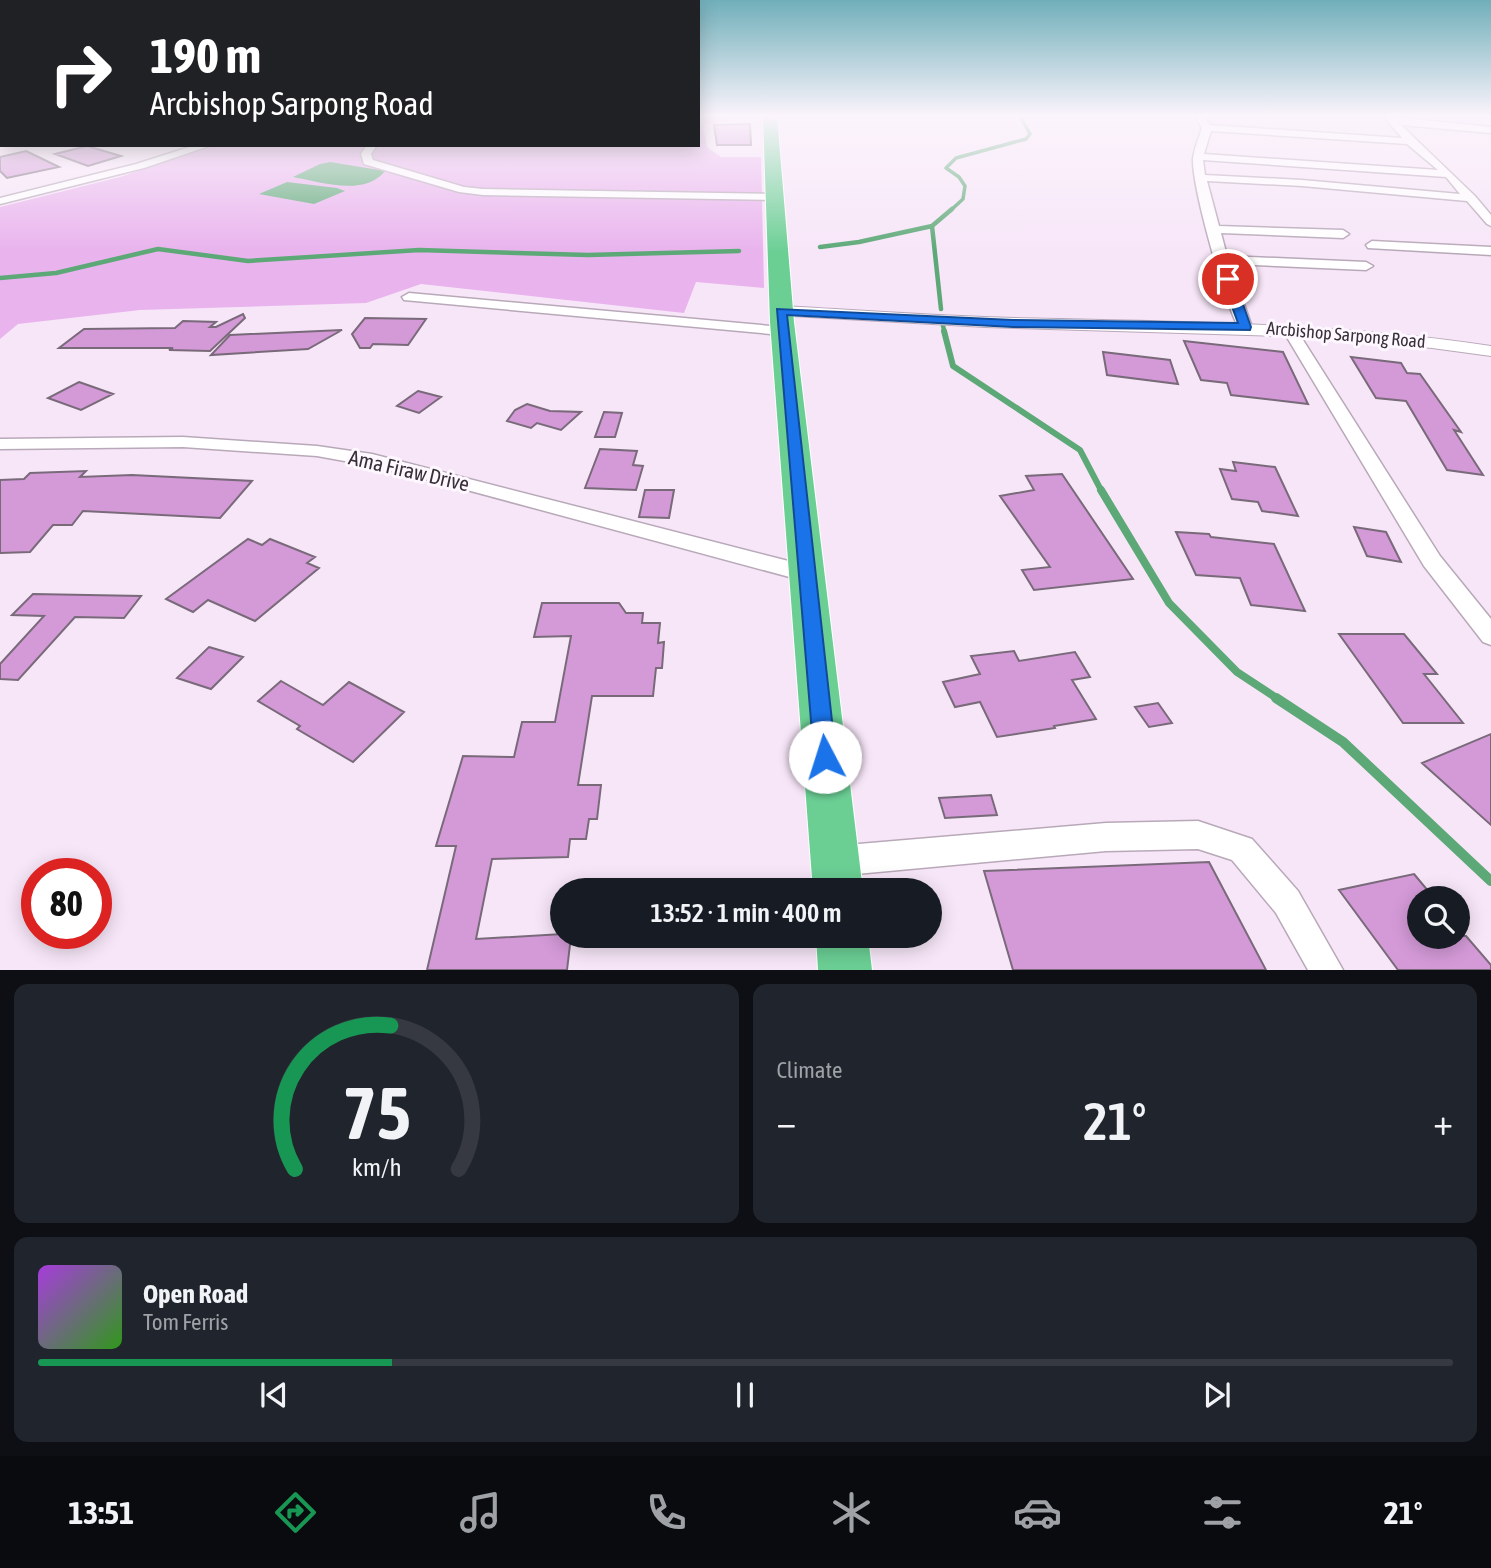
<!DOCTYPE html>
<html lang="en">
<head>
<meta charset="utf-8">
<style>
	:root { --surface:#171b24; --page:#20242c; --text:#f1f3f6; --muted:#9ea1a6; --line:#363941; --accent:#189654 }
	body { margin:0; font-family:"Asap Condensed",sans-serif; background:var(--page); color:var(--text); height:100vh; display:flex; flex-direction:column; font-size:26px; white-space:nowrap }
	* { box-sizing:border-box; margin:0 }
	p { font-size:23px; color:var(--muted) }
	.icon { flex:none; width:38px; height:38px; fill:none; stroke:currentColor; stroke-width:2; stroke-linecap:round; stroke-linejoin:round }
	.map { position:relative; height:970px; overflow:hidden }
	.panel { display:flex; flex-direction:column; gap:14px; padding:14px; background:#0d0f14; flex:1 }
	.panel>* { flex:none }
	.guide { position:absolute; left:0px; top:0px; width:700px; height:147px; box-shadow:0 4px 18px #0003; background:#202124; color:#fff; overflow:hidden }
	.tools { position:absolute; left:1407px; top:886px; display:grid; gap:14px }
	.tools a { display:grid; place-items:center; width:63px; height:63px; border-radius:50%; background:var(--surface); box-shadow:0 4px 18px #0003; font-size:35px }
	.speed { position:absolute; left:21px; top:858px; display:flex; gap:14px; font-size:35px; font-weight:700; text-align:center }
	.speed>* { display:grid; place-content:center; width:91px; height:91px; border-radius:50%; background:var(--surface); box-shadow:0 4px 18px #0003; line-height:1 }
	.speed .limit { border:10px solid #d22; background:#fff; color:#111 }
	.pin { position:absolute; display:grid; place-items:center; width:60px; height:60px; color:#fff; margin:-30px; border:4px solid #fff; border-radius:50%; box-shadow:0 2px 7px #0007 }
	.me { position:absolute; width:77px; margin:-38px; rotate:355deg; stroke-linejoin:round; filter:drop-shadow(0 0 5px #0008) }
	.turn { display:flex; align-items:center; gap:24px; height:147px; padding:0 35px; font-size:32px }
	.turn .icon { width:91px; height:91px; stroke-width:2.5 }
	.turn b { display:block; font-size:49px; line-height:60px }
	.big { font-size:52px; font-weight:600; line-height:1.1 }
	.panel .widget { flex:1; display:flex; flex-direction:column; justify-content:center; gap:10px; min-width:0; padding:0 24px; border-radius:14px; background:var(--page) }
	.panel .dial { align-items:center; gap:0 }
	.dial svg { height:182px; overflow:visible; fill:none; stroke:var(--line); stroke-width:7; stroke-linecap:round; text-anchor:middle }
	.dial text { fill:var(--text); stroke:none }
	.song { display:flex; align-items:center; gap:21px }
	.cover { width:84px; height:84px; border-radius:10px; background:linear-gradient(135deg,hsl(280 70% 55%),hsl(110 70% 35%)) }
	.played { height:7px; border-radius:4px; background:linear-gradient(90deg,var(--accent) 25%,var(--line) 25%) }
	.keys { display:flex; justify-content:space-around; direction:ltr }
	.heat { display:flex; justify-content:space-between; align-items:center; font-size:38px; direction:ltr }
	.panel .tiles { flex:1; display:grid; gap:14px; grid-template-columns:1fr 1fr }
	.widget:last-child { grid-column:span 2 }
	.trip { position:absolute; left:550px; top:878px; width:392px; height:70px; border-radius:35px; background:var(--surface); box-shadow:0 4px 18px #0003; font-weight:600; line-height:70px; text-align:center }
	.tab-bar { display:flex; height:112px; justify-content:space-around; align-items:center; background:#090b0e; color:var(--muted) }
	.tab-bar .icon { width:49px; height:49px }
	.tab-bar .on { color:var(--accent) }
	.tab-bar b { font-size:32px; color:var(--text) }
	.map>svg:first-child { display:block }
	.green { fill:#e9b3ed }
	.water { fill:#5ca876 }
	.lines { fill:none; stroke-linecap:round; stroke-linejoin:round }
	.stream-far4 { stroke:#5ca876; stroke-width:3.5 }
	.stream-far3 { stroke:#5ca876; stroke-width:4.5 }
	.stream-far2 { stroke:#5ca876; stroke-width:6 }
	.stream-far1 { stroke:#5ca876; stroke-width:8 }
	.stream { stroke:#5ca876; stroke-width:10 }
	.building { fill:#d49ad8; stroke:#796a7a; stroke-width:2 }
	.minor-casing { stroke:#b8a9b9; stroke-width:3 }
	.tertiary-casing { stroke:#b8a9b9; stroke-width:2 }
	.trunk-casing { stroke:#fff; stroke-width:2 }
	.minor { fill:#fff; fill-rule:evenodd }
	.tertiary { fill:#fff; fill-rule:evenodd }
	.trunk { fill:#6bcf94; fill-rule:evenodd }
	.route { fill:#1a73e8; stroke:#114b97; stroke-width:2 }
	.labels { text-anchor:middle; stroke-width:6; stroke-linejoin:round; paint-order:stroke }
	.far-street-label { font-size:18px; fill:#373137; stroke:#fef7ff }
	.street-label { font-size:21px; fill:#373137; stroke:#fef7ff }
</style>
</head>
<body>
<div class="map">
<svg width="1491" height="970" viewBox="0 0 1491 970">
	<rect width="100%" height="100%" fill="#f7e6f8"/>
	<path class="green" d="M 698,116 L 720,116 L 734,121 L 703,124 L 707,147 L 721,157 L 761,157 L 764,288 L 696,282 L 684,313 L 421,284 L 366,303 L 140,310 L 18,324 L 0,339 L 0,207 L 120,177 L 217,145 L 698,145 Z"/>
	<path class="water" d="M 330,162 L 385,171 C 364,197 321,182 293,177 L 320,164 Z
		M 287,182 L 337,188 L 345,191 L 314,204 L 259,194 Z"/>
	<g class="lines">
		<path class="stream-far4" d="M 950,211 L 963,199 L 965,186 L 959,177 L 946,168 L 956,158 L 1026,139 L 1030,134 L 1020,116"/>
		<path class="stream-far3" d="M 820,247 L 859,242 L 932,226
			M 0,278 L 56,273 L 158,249 L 248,261 L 419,250 L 588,255 L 739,251
			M 941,309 L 932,226 L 952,209
			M 943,326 L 945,333"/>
		<path class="stream-far2" d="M 944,331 L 953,366 L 1080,450 L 1102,492"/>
		<path class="stream-far1" d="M 1101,490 L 1169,603 L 1237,672 L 1278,699"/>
		<path class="stream" d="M 1276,698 L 1343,742 L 1491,881"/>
	</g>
	<path class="building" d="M 750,124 L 751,145 L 717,145 L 714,125 Z
		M 87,146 L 121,156 L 88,166 L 55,154 Z
		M 26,151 L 59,167 L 7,178 L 0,171 L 0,157 Z
		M 243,314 L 245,318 L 210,351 L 169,350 L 173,348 L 59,348 L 84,329 L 175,328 L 183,321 L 216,322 L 210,327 L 216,327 Z
		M 365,318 L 426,319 L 408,345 L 373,344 L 370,348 L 360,348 L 352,334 Z
		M 342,330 L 308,349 L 211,355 L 230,335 Z
		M 1184,341 L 1283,352 L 1308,404 L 1231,395 L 1227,383 L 1201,380 Z
		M 1103,352 L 1170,360 L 1178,384 L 1107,375 Z
		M 1351,357 L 1401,363 L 1407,373 L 1420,374 L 1461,432 L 1454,430 L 1483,475 L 1447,470 L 1406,401 L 1376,398 Z
		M 79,382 L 113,394 L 81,410 L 48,398 Z
		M 418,391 L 441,397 L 419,413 L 397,406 Z
		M 527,404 L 550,411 L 581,412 L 561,430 L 537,423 L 531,428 L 507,421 L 515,410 Z
		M 604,412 L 622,413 L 615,437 L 595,437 Z
		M 600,449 L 637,451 L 633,465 L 643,466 L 636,490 L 585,488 Z
		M 1233,462 L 1275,467 L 1298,516 L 1262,511 L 1258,502 L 1232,499 L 1220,469 L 1236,471 Z
		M 86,471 L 80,477 L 132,475 L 252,481 L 220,518 L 83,511 L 72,525 L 53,525 L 30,552 L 0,553 L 0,480 L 24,479 L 30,473 Z
		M 1062,474 L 1133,579 L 1034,590 L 1022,570 L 1050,567 L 1000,496 L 1034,490 L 1026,476 Z
		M 645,490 L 674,490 L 669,518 L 639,517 Z
		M 1354,527 L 1386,532 L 1401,562 L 1367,556 Z
		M 1176,532 L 1209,534 L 1211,537 L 1274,544 L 1305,611 L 1251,605 L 1240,578 L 1196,575 Z
		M 248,539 L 262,545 L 270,539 L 315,557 L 307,563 L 319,568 L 255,621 L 208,600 L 193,612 L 166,599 Z
		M 33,594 L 141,596 L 124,618 L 75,617 L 18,680 L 0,679 L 0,664 L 44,616 L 12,615 Z
		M 542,603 L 619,603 L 626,613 L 643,613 L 642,623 L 660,623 L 658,643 L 664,642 L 662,668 L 656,668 L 653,696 L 592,696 L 578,785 L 601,785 L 597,819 L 589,819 L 586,839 L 570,839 L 568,857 L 492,859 L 476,939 L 562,934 L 562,936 L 571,936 L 567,970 L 427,970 L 456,846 L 436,846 L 463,756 L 514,757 L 522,722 L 555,722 L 571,636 L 534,637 Z
		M 1339,634 L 1404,634 L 1437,674 L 1424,674 L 1463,723 L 1403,723 Z
		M 209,647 L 243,657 L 211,689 L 177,678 Z
		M 1014,651 L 1019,661 L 1075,652 L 1090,677 L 1072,680 L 1096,719 L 1054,726 L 1055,728 L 997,737 L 980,702 L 955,707 L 943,682 L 980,674 L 971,656 Z
		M 281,681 L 323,705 L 349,682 L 404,712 L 353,762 L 297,729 L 300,726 L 258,701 Z
		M 1158,703 L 1172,723 L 1149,727 L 1135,707 Z
		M 1491,734 L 1491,825 L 1422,763 Z
		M 991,795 L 997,815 L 945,818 L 939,798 Z
		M 1209,862 L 1266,970 L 1013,970 L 984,871 Z
		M 1414,874 L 1434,898 L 1419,898 L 1419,936 L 1466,936 L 1491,965 L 1491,970 L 1398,970 L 1339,890 Z"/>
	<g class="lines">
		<g class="minor-casing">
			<path id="minor" d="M 1195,116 L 1204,116 L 1210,125 L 1402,138 L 1383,116 L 1491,127 L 1491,133 L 1401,125 L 1475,196 L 1491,215 L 1491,226 L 1487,224 L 1467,201 L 1302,186 L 1207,181 L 1219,226 L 1343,230 L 1349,234 L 1343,238 L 1221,233 L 1227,256 L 1366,262 L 1373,266 L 1366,270 L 1230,264 L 1252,327 L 1245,331 L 1240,330 C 1225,305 1192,187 1193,159 C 1194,149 1199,138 1202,128 ZM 1211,131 L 1407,144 L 1438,170 L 1204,154 ZM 1203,160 L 1446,177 L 1460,194 L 1302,180 L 1205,175 Z
				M 2,130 L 2,136 L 0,137 L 0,131 Z
				M 196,145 L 212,145 L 144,168 L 0,204 L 0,198 L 136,164 Z
				M 367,145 L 377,145 L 371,154 L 373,160 L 464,187 L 483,189 L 775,194 L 781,197 L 775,200 L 483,195 L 459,192 L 364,164 L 361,154 Z
				M 1372,241 L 1491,247 L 1491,255 L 1368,248 L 1366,245 Z
				M 409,293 L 782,327 L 789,331 L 782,335 L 404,300 L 402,297 Z
				M 1289,325 L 1296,329 L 1440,556 L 1491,619 L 1491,645 L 1483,642 L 1424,566 L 1282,329 Z
				M 183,437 L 317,446 L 372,454 L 808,566 L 816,569 L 819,574 L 816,579 L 808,582 L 441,483 L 372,466 L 317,456 L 183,447 L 0,449 L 0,439 Z
				M 1198,821 L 1252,839 L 1298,891 L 1343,970 L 1308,970 L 1276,913 L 1232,860 L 1198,849 L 1106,851 L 835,876 L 824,871 L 820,861 L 824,851 L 835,846 L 1106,823 Z"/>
		</g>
		<g class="tertiary-casing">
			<path id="tertiary" d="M 781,306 C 859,310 936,316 1014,318 C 1174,322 1333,322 1491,346 L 1491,356 L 1432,348 L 1313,337 L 985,327 L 775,315 L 773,311 L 775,307 Z"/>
		</g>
		<g class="trunk-casing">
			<path id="trunk" d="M 763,116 L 777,116 L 794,322 L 863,891 L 813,891 L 770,322 Z
				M 816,936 L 868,936 L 872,970 L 818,970 Z"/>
		</g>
		<use href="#minor" class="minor"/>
		<use href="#tertiary" class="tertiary"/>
		<use href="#trunk" class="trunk"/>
	</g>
	<linearGradient id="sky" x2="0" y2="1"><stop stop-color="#70afba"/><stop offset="0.46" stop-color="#fbf4fc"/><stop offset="1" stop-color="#fbf4fc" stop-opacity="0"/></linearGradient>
	<rect width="1491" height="252" fill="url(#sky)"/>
	<path class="route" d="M 1228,276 L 1234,279 L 1251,327 L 1250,330 L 1013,327 L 787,315 L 836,757 L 833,764 L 825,767 L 817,764 L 814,757 L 777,309 L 1013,320 L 1238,323 L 1222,279 Z"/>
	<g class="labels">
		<g class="far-street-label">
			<text transform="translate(1346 335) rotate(5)" y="6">Arcbishop Sarpong Road</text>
		</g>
		<g class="street-label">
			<text transform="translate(409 471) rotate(13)" y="7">Ama Firaw Drive</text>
		</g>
	</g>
</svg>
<div class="tools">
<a><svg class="icon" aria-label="search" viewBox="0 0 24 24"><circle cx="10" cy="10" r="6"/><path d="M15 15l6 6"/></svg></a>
</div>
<div class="speed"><div class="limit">80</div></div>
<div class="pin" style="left:1228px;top:279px;background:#d93025"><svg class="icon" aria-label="arrive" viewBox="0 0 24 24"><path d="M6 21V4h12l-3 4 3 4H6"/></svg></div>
<svg class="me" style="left:825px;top:757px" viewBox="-20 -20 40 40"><circle r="19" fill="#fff"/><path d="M0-13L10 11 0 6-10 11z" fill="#1a73e8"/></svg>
<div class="trip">13:52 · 1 min · 400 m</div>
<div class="guide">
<div class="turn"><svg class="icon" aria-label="right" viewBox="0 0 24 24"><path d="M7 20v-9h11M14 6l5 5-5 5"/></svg><div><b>190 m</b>Arcbishop Sarpong Road</div></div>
</div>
</div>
<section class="panel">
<div class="tiles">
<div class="widget dial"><svg viewBox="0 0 100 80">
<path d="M14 69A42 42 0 1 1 86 69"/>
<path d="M14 69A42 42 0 0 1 56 6" stroke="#189654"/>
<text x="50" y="56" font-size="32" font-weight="700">75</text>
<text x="50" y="72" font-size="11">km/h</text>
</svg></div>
<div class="widget"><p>Climate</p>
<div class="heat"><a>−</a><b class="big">21°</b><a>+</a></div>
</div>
<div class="widget">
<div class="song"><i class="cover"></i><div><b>Open Road</b><p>Tom Ferris</p></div></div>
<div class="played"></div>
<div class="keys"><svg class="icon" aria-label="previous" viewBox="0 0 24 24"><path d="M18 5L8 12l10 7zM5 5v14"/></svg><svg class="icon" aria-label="pause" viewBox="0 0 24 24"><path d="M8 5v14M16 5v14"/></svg><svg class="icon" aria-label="next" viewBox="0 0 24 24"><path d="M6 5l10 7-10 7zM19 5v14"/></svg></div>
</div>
</div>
</section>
<nav class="tab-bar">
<b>13:51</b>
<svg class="icon on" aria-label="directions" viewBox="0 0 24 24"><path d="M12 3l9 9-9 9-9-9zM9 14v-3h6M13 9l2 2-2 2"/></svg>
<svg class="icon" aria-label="music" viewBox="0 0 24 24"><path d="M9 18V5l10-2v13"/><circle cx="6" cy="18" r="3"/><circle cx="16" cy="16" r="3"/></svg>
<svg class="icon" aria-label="phone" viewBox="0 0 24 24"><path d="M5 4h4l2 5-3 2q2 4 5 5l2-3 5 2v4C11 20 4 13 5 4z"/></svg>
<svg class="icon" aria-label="climate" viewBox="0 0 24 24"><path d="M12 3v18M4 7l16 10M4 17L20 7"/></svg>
<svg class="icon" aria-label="car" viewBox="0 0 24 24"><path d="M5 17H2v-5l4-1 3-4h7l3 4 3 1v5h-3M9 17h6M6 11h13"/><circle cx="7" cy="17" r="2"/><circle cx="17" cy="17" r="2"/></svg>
<svg class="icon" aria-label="filters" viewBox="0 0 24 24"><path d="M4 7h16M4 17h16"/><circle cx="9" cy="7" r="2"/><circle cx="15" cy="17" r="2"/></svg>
<b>21°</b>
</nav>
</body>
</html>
